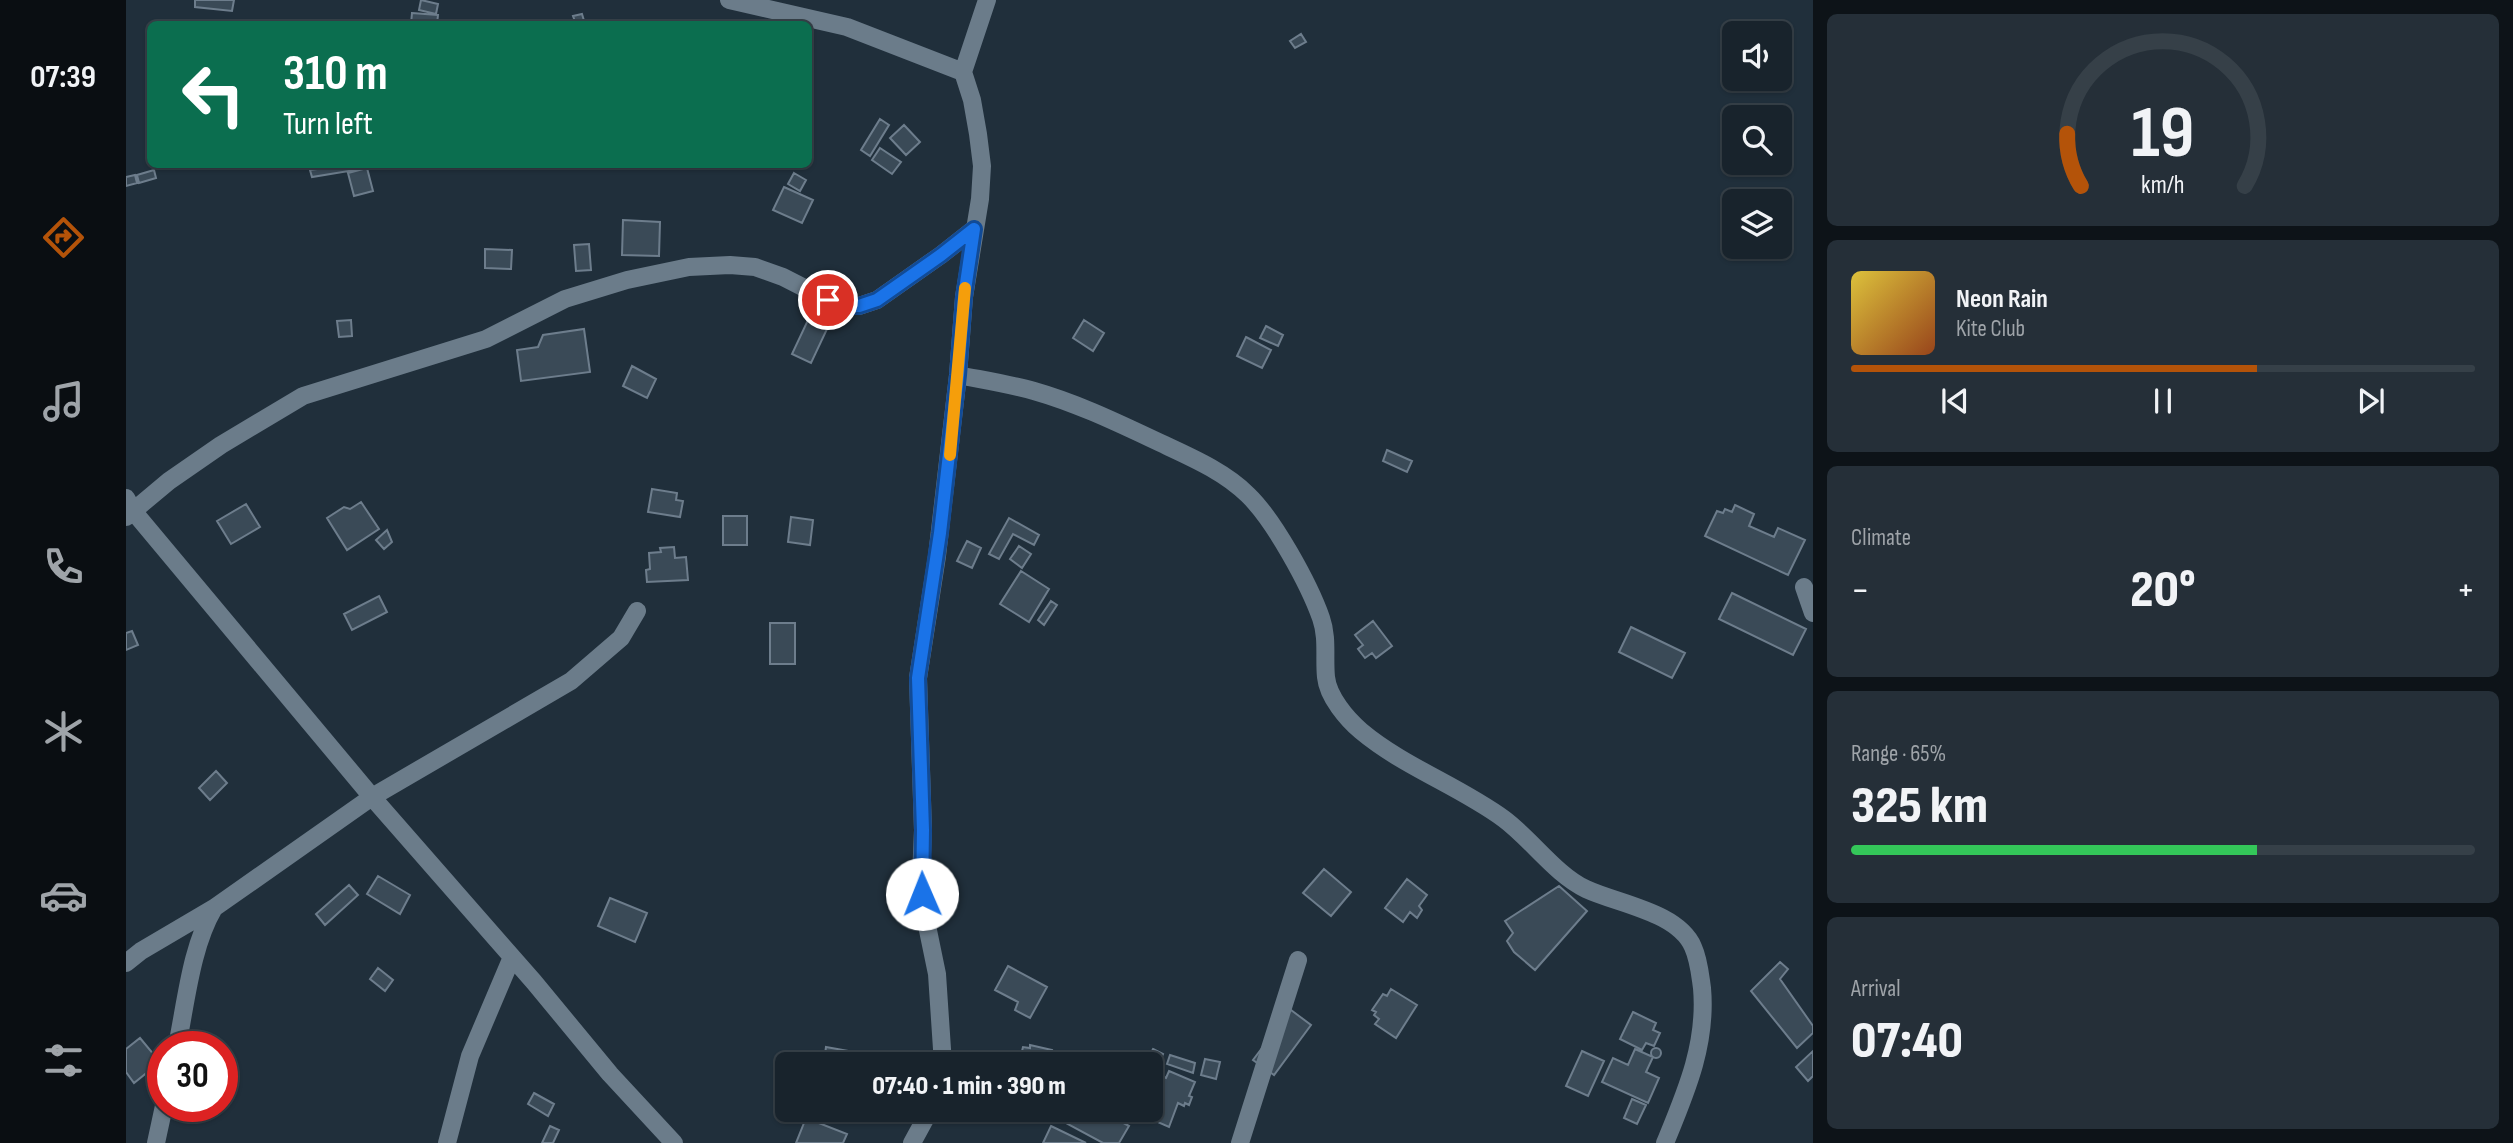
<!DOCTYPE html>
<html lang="en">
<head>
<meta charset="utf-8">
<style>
	:root { --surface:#18232c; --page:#252f38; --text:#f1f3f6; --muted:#9fa4a9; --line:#364048; --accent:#b45309 }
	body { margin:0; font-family:"Sofia Sans Condensed",sans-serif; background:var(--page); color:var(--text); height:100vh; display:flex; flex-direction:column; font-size:26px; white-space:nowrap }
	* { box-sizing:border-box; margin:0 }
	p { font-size:23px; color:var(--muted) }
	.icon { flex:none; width:38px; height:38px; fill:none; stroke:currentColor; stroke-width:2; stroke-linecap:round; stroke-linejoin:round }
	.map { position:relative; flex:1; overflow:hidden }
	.details { display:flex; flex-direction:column; gap:14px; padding:14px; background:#0d1318; width:700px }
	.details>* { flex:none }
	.hud { position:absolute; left:21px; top:21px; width:665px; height:147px; border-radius:10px; box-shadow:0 2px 5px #0004,0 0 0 2px var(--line); background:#0b6e4f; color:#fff; overflow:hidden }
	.controls { position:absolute; left:1596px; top:21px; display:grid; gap:14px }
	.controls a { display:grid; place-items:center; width:70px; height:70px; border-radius:10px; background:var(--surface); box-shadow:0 2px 5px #0004,0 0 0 2px var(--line); font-size:35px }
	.speed { position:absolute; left:21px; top:1031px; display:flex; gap:14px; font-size:35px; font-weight:700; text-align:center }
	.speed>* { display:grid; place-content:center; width:91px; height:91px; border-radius:50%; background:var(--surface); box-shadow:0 2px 5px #0004,0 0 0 2px var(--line); line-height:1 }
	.speed .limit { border:10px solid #d22; background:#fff; color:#111 }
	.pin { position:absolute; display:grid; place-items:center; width:60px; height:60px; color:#fff; margin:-30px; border:4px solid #fff; border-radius:50%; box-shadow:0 2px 7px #0007 }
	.me { position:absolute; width:77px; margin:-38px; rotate:359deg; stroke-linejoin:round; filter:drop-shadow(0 0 5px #0008) }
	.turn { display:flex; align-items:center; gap:24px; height:147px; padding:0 21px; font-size:32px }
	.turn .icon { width:91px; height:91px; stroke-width:2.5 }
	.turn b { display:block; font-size:49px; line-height:60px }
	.big { font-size:52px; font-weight:800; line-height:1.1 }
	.details .tile { flex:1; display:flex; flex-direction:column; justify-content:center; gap:10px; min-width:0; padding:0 24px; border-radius:10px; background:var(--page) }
	.details .dial { align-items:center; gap:0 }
	.dial svg { height:182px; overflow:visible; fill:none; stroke:var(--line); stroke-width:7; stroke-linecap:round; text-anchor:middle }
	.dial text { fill:var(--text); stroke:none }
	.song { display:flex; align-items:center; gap:21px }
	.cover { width:84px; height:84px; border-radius:10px; background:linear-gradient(135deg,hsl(50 70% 55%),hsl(20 70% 35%)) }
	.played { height:7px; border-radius:4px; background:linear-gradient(90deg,var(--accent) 65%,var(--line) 65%) }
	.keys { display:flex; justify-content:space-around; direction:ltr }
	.heat { display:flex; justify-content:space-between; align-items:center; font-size:38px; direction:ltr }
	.charge { height:10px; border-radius:5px; background:linear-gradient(90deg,#34c759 65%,var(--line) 0) }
	.trip { position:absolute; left:649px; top:1052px; width:388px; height:70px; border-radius:10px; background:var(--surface); box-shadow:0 2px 5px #0004,0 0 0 2px var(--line); font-weight:800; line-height:70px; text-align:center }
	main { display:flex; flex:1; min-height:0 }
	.menu { display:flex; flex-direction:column; width:126px; justify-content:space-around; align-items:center; background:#0a0e12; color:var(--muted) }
	.menu .icon { width:49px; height:49px }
	.menu .current { color:var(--accent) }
	.menu b { font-size:32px; color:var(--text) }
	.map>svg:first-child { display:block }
	.building { fill:#3a4a57; stroke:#6d7d8c; stroke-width:2 }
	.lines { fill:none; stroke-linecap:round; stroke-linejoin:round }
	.minor { stroke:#6b7c8a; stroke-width:18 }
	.route-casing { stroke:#114b97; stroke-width:18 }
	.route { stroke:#1a73e8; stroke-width:12 }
	.slow { stroke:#f59e0b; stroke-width:12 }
</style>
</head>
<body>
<main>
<nav class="menu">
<b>07:39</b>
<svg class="icon current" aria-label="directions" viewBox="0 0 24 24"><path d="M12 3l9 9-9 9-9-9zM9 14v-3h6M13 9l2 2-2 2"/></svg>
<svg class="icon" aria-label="music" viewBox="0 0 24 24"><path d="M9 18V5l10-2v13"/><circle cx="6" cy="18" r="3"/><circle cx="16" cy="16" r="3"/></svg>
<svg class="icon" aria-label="phone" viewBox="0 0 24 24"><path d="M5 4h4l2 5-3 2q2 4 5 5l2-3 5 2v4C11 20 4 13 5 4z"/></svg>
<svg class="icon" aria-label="climate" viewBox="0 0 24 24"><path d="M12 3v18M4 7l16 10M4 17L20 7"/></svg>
<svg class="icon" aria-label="car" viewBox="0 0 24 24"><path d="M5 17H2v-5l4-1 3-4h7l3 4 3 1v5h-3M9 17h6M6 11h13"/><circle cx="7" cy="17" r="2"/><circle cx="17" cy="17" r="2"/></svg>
<svg class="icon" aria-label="filters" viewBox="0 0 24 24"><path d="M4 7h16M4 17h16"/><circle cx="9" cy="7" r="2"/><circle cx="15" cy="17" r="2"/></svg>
</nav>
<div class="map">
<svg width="1687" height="1143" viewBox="0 0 1687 1143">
	<rect width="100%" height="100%" fill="#202f3b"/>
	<path class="building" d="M 69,0 L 108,0 L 106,11 L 69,7 Z
		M 295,0 L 312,4 L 310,14 L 293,10 Z
		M 286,13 L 312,15 L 311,24 L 285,24 Z
		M 456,14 L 459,24 L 450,24 L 447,16 Z
		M 1175,34 L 1180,42 L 1169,48 L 1164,41 Z
		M 754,119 L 763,125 L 744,156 L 735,150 Z
		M 778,125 L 794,142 L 780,155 L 764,138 Z
		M 754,148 L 775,162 L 766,174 L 746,160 Z
		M 191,164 L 228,164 L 229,170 L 186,177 L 184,170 L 192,169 Z
		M 241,168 L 247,191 L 228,196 L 222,173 Z
		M 28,170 L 30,178 L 13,183 L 11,175 Z
		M 668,173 L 680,180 L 674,191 L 662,184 Z
		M 9,175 L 11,183 L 0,186 L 0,177 Z
		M 658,187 L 687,200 L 676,223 L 647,210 Z
		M 497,220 L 534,222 L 533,256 L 496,255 Z
		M 463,244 L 465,270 L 450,271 L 448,245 Z
		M 359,249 L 386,250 L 385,269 L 359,268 Z
		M 225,320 L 226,336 L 213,337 L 211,321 Z
		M 682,320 L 701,329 L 685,363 L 666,354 Z
		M 958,320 L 978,333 L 967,351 L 947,338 Z
		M 1140,326 L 1157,335 L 1152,346 L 1134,338 Z
		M 458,329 L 464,372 L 395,381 L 391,350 L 412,347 L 417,335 Z
		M 1120,337 L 1145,350 L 1136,368 L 1111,356 Z
		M 506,366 L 530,379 L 521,398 L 497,386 Z
		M 1261,450 L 1286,461 L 1281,472 L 1257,461 Z
		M 526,489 L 551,493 L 550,500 L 557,501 L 554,517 L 522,512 Z
		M 235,502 L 253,529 L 221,550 L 201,518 L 218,507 L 224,509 Z
		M 120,504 L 134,527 L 105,544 L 91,521 Z
		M 1609,505 L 1628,514 L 1623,526 L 1648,537 L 1652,528 L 1679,540 L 1662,575 L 1579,536 L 1591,511 L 1597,513 L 1599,509 L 1606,512 Z
		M 597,516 L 621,516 L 621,545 L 597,545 Z
		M 665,517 L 687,520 L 684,545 L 662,542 Z
		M 883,518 L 913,535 L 908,545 L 887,534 L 873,559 L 863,554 Z
		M 261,530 L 266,542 L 258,549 L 250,540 Z
		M 841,541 L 855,548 L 846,568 L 831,561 Z
		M 893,546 L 905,554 L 896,568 L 884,559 Z
		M 548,547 L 549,558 L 560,557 L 562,580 L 521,582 L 520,570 L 524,569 L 523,553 L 535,552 L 534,548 Z
		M 895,571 L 923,589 L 903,622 L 874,604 Z
		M 1606,593 L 1680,629 L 1667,655 L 1593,619 Z
		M 253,596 L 261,612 L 226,630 L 218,614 Z
		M 925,601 L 931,605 L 918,625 L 912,620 Z
		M 1247,621 L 1266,646 L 1250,658 L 1246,653 L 1239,658 L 1232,649 L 1237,645 L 1229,635 Z
		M 644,623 L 669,623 L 669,664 L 644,664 Z
		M 1505,627 L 1559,653 L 1546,678 L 1493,652 Z
		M 6,631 L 12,645 L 0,650 L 0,633 Z
		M 90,771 L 101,783 L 84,800 L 73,788 Z
		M 1198,869 L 1225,892 L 1205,916 L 1177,893 Z
		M 252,876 L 284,895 L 274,914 L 241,894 Z
		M 1281,879 L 1301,895 L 1293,906 L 1296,910 L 1291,918 L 1284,912 L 1277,922 L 1259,908 Z
		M 223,885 L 232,895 L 199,925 L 190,914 Z
		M 1433,886 L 1461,911 L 1409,970 L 1388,952 L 1381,941 L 1387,933 L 1379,921 Z
		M 484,898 L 521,913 L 509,942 L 472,926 Z
		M 1654,962 L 1662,969 L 1654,979 L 1687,1026 L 1687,1033 L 1671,1048 L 1625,991 Z
		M 882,966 L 921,987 L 904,1018 L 889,1010 L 892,1002 L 869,990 Z
		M 252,968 L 267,980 L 259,991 L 244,979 Z
		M 1265,989 L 1291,1005 L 1270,1038 L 1249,1024 L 1253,1019 L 1248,1015 L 1250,1012 L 1246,1010 L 1257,994 L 1261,996 Z
		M 1165,1010 L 1185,1025 L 1148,1075 L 1127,1060 Z
		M 1507,1012 L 1530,1023 L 1527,1030 L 1534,1033 L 1528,1046 L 1520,1043 L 1516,1050 L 1494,1039 Z
		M 14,1038 L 34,1062 L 8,1083 L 0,1072 L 0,1049 Z
		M 904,1045 L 926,1050 L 923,1064 L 912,1064 L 894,1059 L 897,1047 L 904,1048 Z
		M 700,1047 L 734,1053 L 732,1064 L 725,1064 L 726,1055 L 712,1053 L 710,1063 L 698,1061 Z
		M1525 1053a5 5 0 1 1 10 0a5 5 0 1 1-10 0Z
		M 1027,1049 L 1037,1054 L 1034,1062 L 1023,1057 Z
		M 1509,1049 L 1527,1057 L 1520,1072 L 1533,1078 L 1522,1103 L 1476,1082 L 1487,1058 L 1502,1065 Z
		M 1456,1051 L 1478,1061 L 1462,1096 L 1440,1086 Z
		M 1687,1051 L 1687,1076 L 1682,1081 L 1670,1067 Z
		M 880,1054 L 895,1064 L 873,1064 Z
		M 1044,1055 L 1069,1063 L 1067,1073 L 1041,1064 Z
		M 1079,1059 L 1094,1062 L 1090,1079 L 1075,1075 Z
		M 1043,1071 L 1069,1082 L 1063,1096 L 1066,1097 L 1063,1105 L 1059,1103 L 1058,1106 L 1052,1103 L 1043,1127 L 1011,1113 L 1012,1110 L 1026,1110 L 1026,1076 L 1030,1078 L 1032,1075 L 1040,1078 Z
		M 408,1093 L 428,1104 L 422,1116 L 402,1104 Z
		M 1506,1099 L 1520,1105 L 1511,1124 L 1498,1118 Z
		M 943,1110 L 974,1110 L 1003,1126 L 993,1143 L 977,1143 L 936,1121 Z
		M 680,1118 L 721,1134 L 717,1143 L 670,1143 Z
		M 424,1126 L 433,1130 L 427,1143 L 416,1143 Z
		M 925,1126 L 960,1143 L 917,1143 Z"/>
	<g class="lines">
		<path class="minor" d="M 603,0 L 721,27 L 837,72 L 846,100 L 852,134 L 856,166 L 854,199 L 838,297 L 832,375 L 811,556 L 792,678 L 797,830 L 795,877 L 798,911 L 811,974 L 817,1064
			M 837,72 L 861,0
			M 832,375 C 857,380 883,384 908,391 C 954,404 998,426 1041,446 C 1069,459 1100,473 1122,495 C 1148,520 1183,584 1195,618 C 1202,638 1198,657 1200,677 C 1202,697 1221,719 1235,731 C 1278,767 1333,786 1378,819 C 1405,839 1430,875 1460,889 C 1492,904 1552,912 1567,947 C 1573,960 1574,974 1576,988 C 1581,1044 1560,1092 1539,1143
			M 0,498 L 8,512 L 246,797 L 408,982 L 484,1074 L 548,1143
			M 0,517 L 43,481 L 95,445 L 177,396 L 360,339 L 439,299 L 501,280 L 563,267 L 604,265 L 629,267 L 657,277 L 702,300 L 719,306 L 733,306 L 751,300 L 815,255 L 848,229
			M 1678,587 L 1687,613
			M 0,963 L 15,951 L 88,908
			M 51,1046 C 60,1003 65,947 88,908 L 246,797 L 445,681 L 495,638 L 511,611
			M 30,1143 L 38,1106
			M 321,1143 L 344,1056 L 386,957
			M 786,1143 L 804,1110
			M 1114,1143 L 1172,960"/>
	</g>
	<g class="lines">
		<g class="route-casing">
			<path id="route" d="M 702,300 L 719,306 L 733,306 L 751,300 L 815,255 L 848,229 L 838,297 L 832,375 L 814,533 L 792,678 L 797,830 L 796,894"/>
		</g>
		<use href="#route" class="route"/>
		<path class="slow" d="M 824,455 L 839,288"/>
	</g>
</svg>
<div class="controls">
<a><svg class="icon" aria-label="sound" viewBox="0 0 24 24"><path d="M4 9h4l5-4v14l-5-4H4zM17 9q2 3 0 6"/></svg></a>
<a><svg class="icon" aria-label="search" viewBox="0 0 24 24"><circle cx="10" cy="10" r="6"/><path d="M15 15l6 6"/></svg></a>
<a><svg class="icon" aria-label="layers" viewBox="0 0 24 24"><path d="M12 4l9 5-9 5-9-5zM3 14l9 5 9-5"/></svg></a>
</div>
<div class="speed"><div class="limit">30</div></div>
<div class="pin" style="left:702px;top:300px;background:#d93025"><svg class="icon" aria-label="arrive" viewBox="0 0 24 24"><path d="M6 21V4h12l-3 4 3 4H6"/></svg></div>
<svg class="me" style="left:796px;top:894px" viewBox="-20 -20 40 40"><circle r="19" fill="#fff"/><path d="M0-13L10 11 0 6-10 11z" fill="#1a73e8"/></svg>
<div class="trip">07:40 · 1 min · 390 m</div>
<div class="hud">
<div class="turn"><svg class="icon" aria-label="left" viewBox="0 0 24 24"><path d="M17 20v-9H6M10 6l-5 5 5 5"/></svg><div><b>310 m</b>Turn left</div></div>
</div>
</div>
<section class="details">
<div class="tile dial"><svg viewBox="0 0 100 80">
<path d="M14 69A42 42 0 1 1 86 69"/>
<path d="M14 69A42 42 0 0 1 8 46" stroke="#b45309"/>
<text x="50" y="56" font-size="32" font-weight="700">19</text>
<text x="50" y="72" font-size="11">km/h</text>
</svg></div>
<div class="tile">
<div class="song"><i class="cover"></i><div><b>Neon Rain</b><p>Kite Club</p></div></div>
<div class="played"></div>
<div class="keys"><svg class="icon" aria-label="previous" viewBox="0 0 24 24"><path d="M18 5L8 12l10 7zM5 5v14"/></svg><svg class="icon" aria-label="pause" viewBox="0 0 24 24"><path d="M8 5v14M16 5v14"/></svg><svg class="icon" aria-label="next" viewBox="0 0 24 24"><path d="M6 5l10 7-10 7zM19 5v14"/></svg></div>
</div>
<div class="tile"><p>Climate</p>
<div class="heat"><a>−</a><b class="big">20°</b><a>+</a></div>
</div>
<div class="tile"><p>Range · 65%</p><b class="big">325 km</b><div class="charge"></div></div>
<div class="tile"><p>Arrival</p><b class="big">07:40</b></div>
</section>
</main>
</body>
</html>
